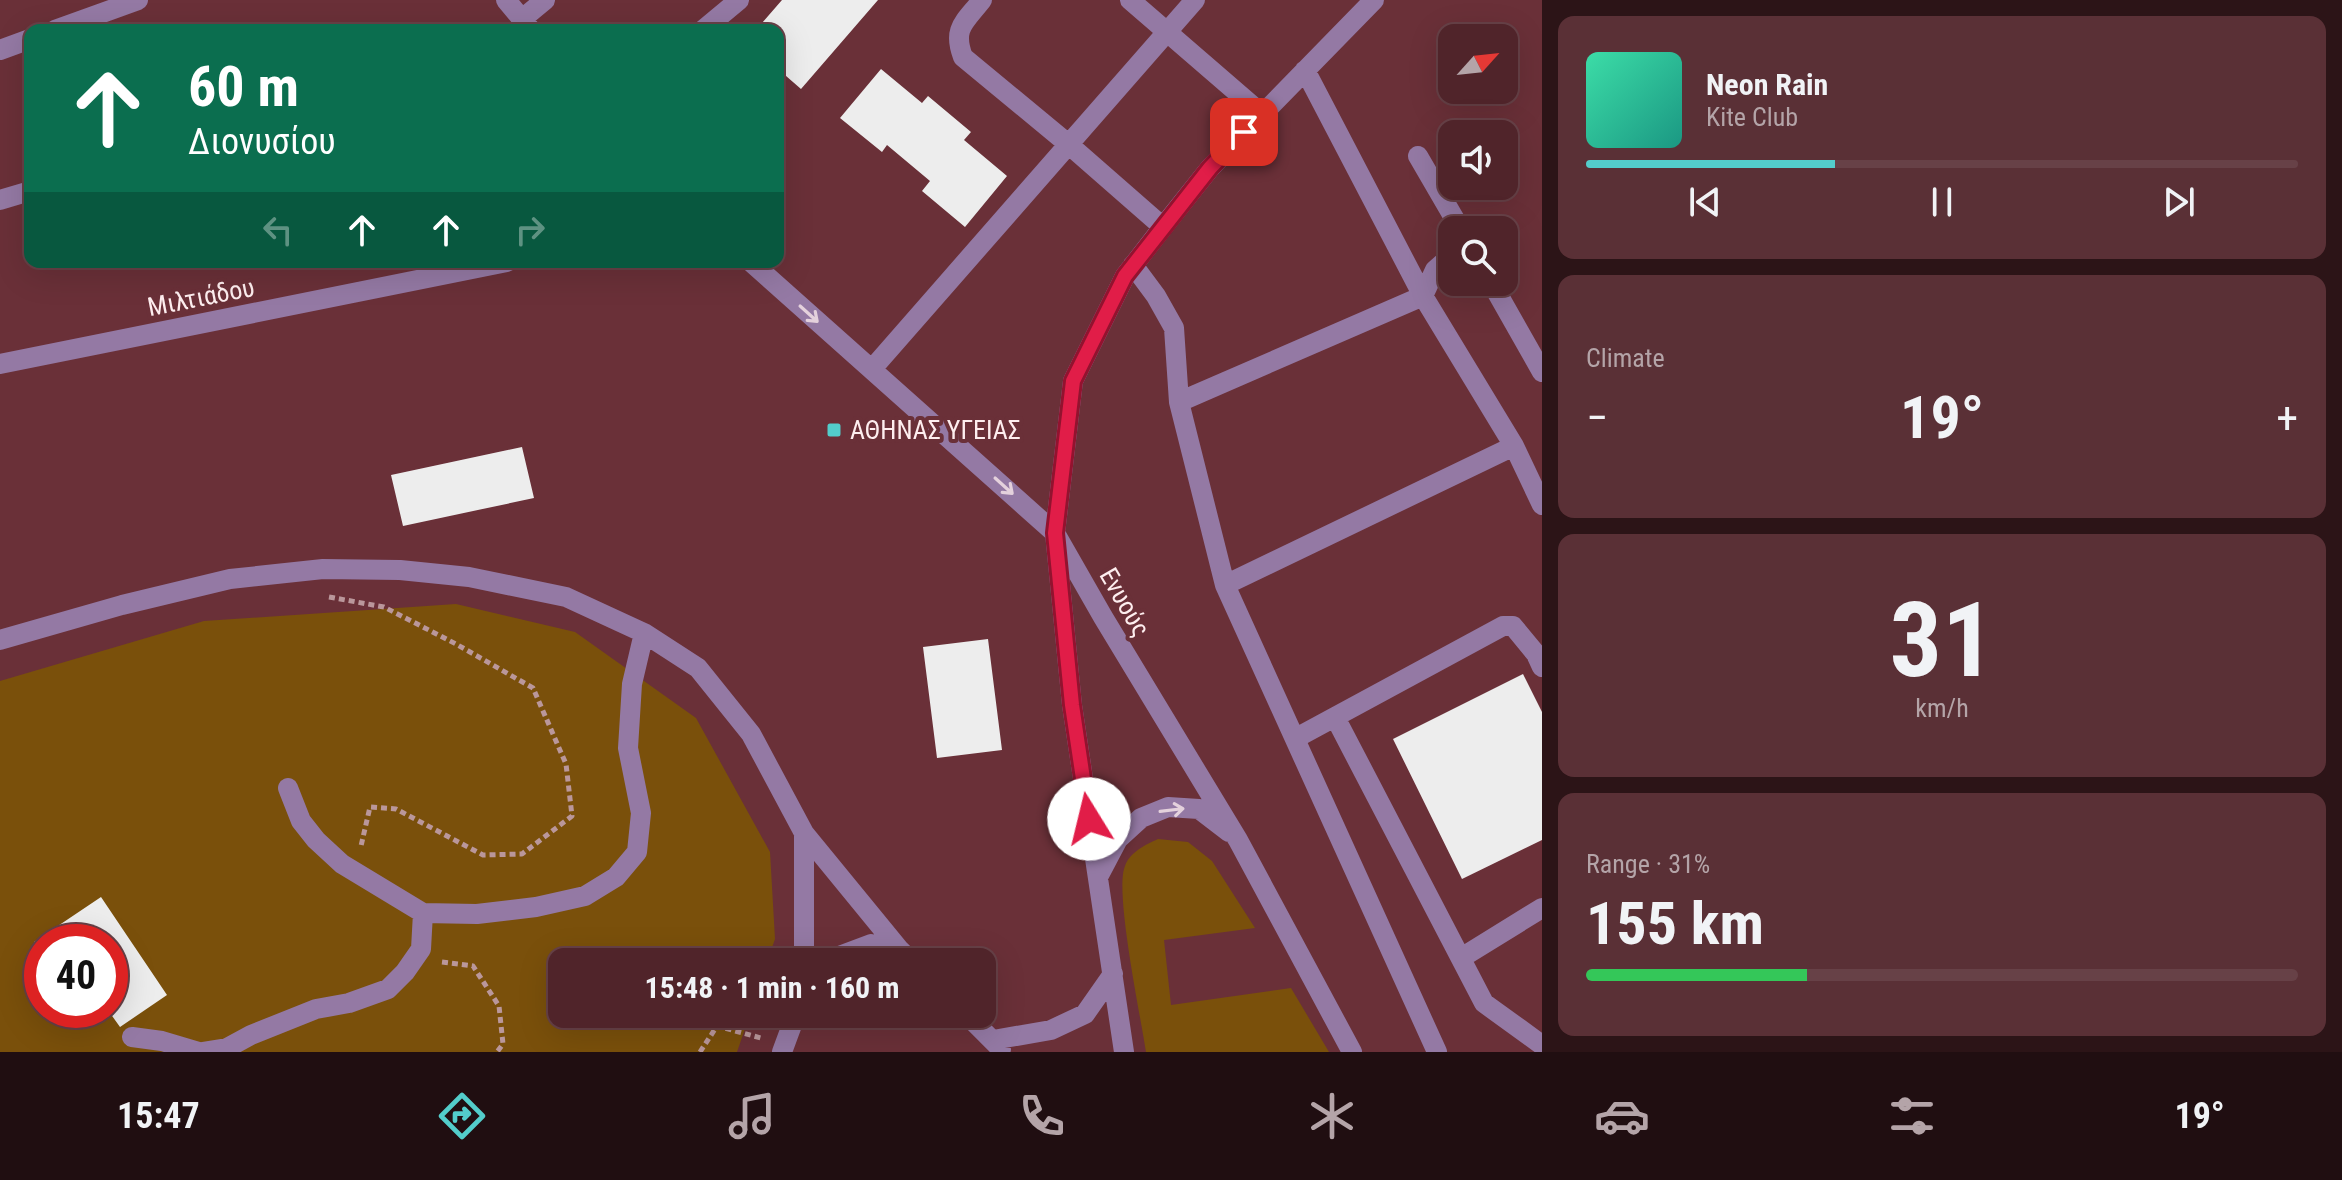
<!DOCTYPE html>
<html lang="en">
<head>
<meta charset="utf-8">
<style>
	:root { --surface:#50242a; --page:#5a3036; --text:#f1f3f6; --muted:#b4a4a8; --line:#674147; --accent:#53cdcb }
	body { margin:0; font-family:"Roboto Condensed",sans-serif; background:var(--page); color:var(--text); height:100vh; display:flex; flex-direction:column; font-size:30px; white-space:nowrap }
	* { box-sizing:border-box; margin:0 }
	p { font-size:26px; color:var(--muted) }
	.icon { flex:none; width:44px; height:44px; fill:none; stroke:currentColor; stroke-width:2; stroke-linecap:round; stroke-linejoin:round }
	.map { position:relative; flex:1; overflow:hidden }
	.sheet { display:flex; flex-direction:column; gap:16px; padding:16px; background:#2c1417; width:800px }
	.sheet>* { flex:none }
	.guide { position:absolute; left:24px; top:24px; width:760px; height:244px; border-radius:16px; box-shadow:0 8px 32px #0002,0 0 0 2px var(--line); background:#0b6e4f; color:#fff; overflow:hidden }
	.needle { width:52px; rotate:63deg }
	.buttons { position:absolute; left:1438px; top:24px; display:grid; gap:16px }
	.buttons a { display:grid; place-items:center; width:80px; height:80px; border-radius:16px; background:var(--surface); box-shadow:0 8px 32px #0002,0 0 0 2px var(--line); font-size:40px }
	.speed { position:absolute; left:24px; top:924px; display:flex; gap:16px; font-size:40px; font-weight:700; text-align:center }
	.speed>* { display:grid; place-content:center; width:104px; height:104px; border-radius:50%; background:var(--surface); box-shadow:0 8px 32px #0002,0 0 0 2px var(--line); line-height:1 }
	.speed .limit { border:12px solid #d22; background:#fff; color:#111 }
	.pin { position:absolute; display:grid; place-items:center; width:68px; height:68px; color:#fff; margin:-34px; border-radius:16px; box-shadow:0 4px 12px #0006 }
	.me { position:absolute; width:88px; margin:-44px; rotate:351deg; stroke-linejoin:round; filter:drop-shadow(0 0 6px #0008) }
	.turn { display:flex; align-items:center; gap:28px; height:168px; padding:0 32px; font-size:36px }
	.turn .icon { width:104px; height:104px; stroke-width:2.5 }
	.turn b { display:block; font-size:56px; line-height:68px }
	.lanes { display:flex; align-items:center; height:76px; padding:0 32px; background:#0003; justify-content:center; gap:40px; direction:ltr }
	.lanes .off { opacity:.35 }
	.big { font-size:60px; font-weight:700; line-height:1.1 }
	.sheet .tile { flex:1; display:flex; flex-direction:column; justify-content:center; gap:12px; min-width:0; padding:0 28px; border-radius:16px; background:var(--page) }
	.sheet .dial { align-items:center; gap:0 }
	.dial b { font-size:104px; line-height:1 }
	.song { display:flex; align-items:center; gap:24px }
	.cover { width:96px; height:96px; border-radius:12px; background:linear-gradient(135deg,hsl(160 70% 55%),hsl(170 70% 35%)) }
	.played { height:8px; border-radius:4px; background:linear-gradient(90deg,var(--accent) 35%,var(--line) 35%) }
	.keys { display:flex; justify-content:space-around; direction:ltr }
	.heat { display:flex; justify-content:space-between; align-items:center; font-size:44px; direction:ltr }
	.charge { height:12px; border-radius:6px; background:linear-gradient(90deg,#34c759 31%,var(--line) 0) }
	.trip { position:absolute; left:548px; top:948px; width:448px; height:80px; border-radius:16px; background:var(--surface); box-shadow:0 8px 32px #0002,0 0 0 2px var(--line); font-weight:700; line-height:80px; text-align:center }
	.dock { display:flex; height:128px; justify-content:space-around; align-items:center; background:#200e11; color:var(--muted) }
	.dock .icon { width:56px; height:56px }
	.dock .selected { color:var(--accent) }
	.dock b { font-size:36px; color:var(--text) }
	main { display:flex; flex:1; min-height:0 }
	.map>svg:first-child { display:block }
	.green { fill:#7a500b; fill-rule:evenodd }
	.building { fill:#ededed }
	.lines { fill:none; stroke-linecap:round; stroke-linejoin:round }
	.path { stroke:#ba979b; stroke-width:5; stroke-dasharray:6 4; stroke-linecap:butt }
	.minor { stroke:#9479a4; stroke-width:20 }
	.oneway { stroke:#e4d1dc }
	.route-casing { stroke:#92132f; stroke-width:20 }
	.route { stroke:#e11d48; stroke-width:14 }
	.poi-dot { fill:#53cdcb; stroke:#6a3038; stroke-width:3 }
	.labels { text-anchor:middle; stroke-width:8; stroke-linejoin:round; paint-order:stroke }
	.street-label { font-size:26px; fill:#feeeef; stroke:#6a3038 }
	.poi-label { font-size:26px; fill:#feeeef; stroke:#6a3038; text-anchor:start }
</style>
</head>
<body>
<main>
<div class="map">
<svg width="1542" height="1052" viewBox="0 0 1542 1052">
	<rect width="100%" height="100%" fill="#6a3038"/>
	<path class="green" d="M 456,604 L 575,632 L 696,718 L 770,852 L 775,939 L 767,962 L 562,962 L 562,1014 L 750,1014 L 737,1052 L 0,1052 L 0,681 L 204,621 ZM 42,942 L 110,942 L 110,1010 L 42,1010 Z
		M 1158,839 L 1188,842 L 1212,861 L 1255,928 L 1164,940 L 1171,1005 L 1291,988 L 1329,1052 L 1146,1052 C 1141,1018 1114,891 1125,866 C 1130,852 1145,845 1158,839 Z"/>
	<path class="building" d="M 782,0 L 878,0 L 801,89 L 778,69 L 778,30 L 756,30 Z
		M 881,69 L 922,103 L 928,96 L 971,132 L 964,140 L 1007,176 L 965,227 L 922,191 L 930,181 L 887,145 L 882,152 L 840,118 Z
		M 522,447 L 534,498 L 403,526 L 391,475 Z
		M 988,639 L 1002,750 L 937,758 L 923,647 Z
		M 1523,674 L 1542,712 L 1542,840 L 1462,879 L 1393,739 Z
		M 101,897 L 167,995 L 120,1027 L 110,1013 L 110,942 L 34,942 Z"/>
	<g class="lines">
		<path class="path" d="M 329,597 L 384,607 L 456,644 L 533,688 L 566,764 L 572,816 L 522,854 L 483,855 L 396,809 L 370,807 L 361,846
			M 442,962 L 473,966 L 499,1006 L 503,1044 L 497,1052
			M 700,1052 L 717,1026 L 761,1038"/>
		<path class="minor" d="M 506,0 L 531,30
			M 982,0 C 965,22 952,28 963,57 L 1067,143 L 1163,227
			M 1130,0 L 1262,114
			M 522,19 L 545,0
			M 55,30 L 138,0
			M 703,30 L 739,0
			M 0,50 L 30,39
			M 1305,70 L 1423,296 L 1514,446 L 1542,505
			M 1418,156 L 1461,230
			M 0,200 L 30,191
			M 751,262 L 1055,533 L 1103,617 L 1238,840 L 1352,1052
			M 1133,265 L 1156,296 L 1174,328 L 1179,402 L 1225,585 L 1437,1052
			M 1491,282 L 1542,372
			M 0,364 L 507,262
			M 872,369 L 1195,0
			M 1179,402 L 1423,296 L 1435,270 L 1452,255
			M 1225,585 L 1514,446
			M 0,640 L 122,605 L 230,579 L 323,569 L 400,570 L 469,577 L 566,597 L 644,633 L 698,668 L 751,734 L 804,833 L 804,962
			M 1335,717 L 1484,1003 L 1542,1045
			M 1296,738 L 1503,626 L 1513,626 L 1536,654 L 1542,667
			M 288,788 L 301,821 L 316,840 L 342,864 L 423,913 L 477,914 L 536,907 L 585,896 L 616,877 L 637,852 L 641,813 L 628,748 L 632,684 L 644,633
			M 804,833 L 899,949 L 912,962
			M 1098,877 L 1118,839 L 1141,818 L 1168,807 L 1199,809 L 1229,832
			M 1461,958 L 1542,908
			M 831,962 L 839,956 L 871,944 L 899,949
			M 966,1014 L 1001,1049
			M 132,1037 L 162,1041 L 199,1052
			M 993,1040 L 1051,1030 L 1085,1014 L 1113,974
			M 202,1052 L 227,1048 L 251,1035 L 316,1009 L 349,1003 L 388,989 L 405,972 L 421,949 L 423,913
			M 782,1052 L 796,1014
			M 1124,1052 L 1072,705 L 1055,533 L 1073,381 L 1125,276 L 1163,227 L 1210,168 L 1374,0"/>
	</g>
	<defs><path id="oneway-shaft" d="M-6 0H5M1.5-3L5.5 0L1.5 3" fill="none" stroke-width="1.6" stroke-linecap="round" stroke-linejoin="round" transform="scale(2)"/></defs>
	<g class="oneway">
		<use href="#oneway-shaft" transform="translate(809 314) rotate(42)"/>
		<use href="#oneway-shaft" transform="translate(1004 486) rotate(42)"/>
		<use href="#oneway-shaft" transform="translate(1172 810) rotate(-7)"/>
	</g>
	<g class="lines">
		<g class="route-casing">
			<path id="route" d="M 1089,819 L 1072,705 L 1055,533 L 1073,381 L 1125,276 L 1210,168 L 1244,132"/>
		</g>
		<use href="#route" class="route"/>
	</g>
	<rect class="poi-dot" x="826" y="422" width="16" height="16" rx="4"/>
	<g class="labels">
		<g class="street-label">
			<text transform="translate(201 297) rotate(-11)" y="9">Μιλτιάδου</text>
			<text transform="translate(1125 602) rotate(60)" y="9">Ενυούς</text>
		</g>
		<g class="poi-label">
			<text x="850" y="439">ΑΘΗΝΑΣ ΥΓΕΙΑΣ</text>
		</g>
	</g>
</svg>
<div class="buttons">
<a><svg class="needle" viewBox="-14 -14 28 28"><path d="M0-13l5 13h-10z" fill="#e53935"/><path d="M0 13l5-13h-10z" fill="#b4a4a8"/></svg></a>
<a><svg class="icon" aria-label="sound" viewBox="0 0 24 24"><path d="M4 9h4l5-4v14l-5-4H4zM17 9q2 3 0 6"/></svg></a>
<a><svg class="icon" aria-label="search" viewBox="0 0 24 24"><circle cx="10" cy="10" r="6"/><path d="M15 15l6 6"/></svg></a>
</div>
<div class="speed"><div class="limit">40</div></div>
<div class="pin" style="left:1244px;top:132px;background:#d93025"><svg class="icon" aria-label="arrive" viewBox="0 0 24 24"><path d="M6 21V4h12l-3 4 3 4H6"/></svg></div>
<svg class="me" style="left:1089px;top:819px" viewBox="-20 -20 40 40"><circle r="19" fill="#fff"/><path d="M0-13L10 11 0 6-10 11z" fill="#e11d48"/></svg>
<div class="trip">15:48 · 1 min · 160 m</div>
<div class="guide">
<div class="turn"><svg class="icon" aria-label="ahead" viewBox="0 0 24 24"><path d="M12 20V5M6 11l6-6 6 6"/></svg><div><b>60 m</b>Διονυσίου</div></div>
<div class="lanes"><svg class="icon off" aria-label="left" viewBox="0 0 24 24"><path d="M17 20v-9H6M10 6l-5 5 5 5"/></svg><svg class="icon" aria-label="ahead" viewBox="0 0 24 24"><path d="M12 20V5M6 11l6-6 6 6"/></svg><svg class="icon" aria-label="ahead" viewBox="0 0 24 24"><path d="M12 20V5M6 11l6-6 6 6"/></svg><svg class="icon off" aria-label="right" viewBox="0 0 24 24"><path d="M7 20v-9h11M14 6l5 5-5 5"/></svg></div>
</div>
</div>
<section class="sheet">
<div class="tile">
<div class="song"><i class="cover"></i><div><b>Neon Rain</b><p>Kite Club</p></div></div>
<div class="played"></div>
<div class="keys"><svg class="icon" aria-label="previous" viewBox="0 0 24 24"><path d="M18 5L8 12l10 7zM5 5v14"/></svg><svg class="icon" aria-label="pause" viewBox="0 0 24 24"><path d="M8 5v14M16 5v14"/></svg><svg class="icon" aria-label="next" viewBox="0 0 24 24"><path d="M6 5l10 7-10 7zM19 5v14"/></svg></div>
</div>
<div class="tile"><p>Climate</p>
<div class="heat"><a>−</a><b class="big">19°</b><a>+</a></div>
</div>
<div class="tile dial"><b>31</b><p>km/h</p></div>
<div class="tile"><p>Range · 31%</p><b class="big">155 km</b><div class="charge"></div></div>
</section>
</main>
<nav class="dock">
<b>15:47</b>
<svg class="icon selected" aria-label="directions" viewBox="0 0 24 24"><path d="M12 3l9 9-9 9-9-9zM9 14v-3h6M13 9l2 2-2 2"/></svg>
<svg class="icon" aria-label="music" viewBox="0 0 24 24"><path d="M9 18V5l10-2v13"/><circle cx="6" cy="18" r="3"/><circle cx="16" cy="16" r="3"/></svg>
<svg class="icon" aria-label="phone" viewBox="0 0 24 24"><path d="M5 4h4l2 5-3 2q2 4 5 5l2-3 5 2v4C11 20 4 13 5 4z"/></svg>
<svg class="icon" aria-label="climate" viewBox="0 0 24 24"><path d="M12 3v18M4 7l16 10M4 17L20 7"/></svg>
<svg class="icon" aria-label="car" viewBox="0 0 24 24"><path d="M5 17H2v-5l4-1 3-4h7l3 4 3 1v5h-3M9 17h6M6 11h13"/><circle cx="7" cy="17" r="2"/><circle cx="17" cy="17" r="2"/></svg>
<svg class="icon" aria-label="filters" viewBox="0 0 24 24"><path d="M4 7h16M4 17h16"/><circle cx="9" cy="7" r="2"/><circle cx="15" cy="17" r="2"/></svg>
<b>19°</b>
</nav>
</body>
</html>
